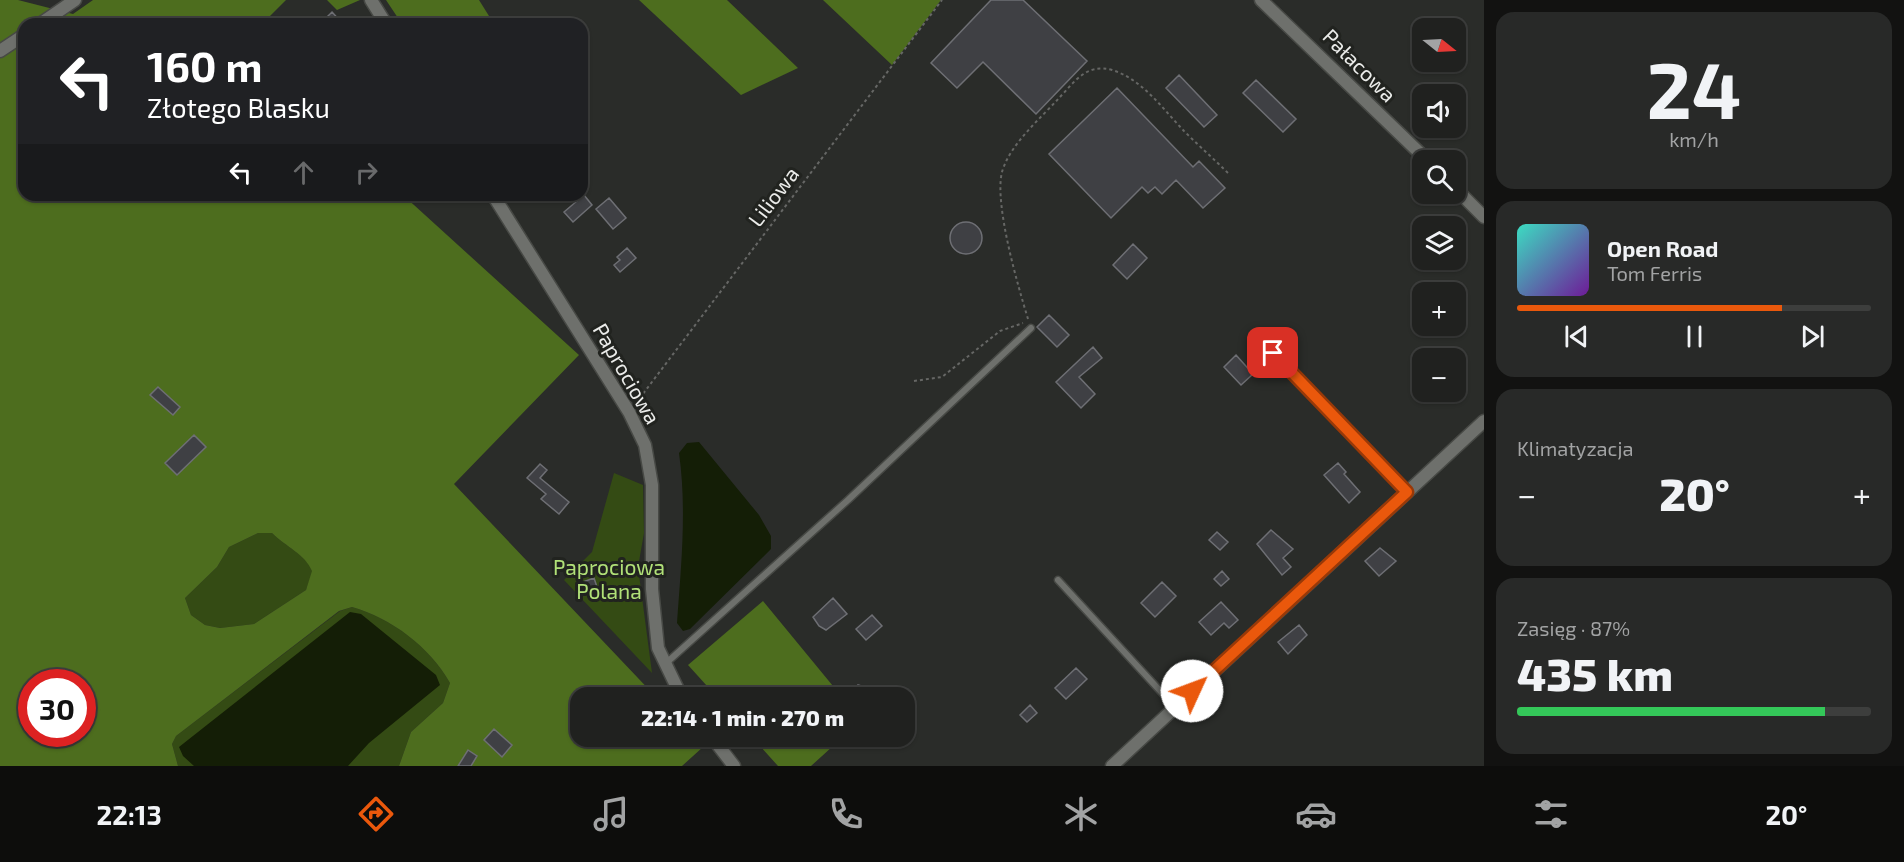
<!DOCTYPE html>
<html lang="pl">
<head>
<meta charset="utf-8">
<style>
	:root { --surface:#20211f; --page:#282928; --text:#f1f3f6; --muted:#a2a3a4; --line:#3d3e3d; --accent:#ea580c }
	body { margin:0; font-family:"Exo 2",sans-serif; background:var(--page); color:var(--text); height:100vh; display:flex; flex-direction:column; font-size:22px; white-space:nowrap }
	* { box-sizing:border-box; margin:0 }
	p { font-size:20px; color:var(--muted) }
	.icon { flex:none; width:33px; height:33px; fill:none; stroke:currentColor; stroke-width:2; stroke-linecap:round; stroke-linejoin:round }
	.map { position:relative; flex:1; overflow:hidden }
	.details { display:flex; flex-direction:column; gap:12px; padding:12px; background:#121211; width:420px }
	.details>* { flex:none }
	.top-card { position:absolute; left:18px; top:18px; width:570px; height:183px; border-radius:18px; box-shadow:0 2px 4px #0004,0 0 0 2px var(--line); background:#202124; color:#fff; overflow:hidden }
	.needle { width:39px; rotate:108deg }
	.fabs { position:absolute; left:1412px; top:18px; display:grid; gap:12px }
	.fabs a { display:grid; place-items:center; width:54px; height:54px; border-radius:12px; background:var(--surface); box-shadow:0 2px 4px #0004,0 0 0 2px var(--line); font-size:30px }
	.speed { position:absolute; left:18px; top:669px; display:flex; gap:12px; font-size:30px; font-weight:700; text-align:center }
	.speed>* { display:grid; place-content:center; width:78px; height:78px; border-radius:50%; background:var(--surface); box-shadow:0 2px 4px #0004,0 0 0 2px var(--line); line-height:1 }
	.speed .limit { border:9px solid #d22; background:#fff; color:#111 }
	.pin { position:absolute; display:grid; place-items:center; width:51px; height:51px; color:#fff; margin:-26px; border-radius:12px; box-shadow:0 3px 9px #0006 }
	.me { position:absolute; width:66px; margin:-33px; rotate:47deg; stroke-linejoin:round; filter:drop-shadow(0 0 4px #0008) }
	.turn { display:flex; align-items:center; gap:21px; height:126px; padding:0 30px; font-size:27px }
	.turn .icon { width:78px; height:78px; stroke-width:2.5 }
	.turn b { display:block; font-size:42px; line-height:51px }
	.lanes { display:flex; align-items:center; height:57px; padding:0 30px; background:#0003; justify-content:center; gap:30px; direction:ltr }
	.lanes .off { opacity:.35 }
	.big { font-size:45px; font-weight:800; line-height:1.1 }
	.details .widget { flex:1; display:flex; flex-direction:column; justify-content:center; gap:9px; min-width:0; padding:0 21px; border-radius:18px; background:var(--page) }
	.details .dial { align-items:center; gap:0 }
	.dial b { font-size:78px; line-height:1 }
	.song { display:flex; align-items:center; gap:18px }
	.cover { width:72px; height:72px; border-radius:9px; background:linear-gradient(135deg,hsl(170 70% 55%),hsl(280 70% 35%)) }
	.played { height:6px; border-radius:3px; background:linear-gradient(90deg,var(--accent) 75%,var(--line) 75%) }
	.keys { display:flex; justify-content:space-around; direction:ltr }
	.heat { display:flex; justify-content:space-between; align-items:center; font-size:33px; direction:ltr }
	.charge { height:9px; border-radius:4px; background:linear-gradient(90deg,#34c759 87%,var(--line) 0) }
	.trip { position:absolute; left:570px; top:687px; width:345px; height:60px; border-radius:18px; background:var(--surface); box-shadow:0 2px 4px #0004,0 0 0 2px var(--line); font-weight:800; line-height:60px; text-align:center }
	.menu { display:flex; height:96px; justify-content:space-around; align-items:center; background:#0d0d0c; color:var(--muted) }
	.menu .icon { width:42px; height:42px }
	.menu .current { color:var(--accent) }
	.menu b { font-size:27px; color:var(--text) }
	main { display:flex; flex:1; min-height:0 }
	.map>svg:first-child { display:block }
	.green { fill:#344b14 }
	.forest { fill:#4d6d1e; fill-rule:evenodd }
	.water { fill:#141e06 }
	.building { fill:#3f4044; stroke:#6e6f74; stroke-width:1.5 }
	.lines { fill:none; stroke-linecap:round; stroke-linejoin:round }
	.service-casing { stroke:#474945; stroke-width:9 }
	.minor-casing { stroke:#474945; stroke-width:15 }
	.path { stroke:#666765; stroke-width:2; stroke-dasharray:3 3; stroke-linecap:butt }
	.service { stroke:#6e706c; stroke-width:6 }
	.minor { stroke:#6e706c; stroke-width:12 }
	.route-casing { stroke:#983908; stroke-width:15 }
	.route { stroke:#ea580c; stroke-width:10 }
	.labels { text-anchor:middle; stroke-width:6; stroke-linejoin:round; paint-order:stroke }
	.street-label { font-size:21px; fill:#ebecea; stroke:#21231f }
	.park-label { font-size:21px; fill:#b1e178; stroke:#21231f }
</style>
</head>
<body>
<main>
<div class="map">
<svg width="1484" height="766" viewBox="0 0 1484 766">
	<rect width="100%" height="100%" fill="#2a2c29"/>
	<path class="green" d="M 614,473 L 643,485 L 644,533 L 638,567 L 652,673 L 564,580 L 592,552 Z
		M 258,533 L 272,533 C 286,547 305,554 313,571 L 306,590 L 254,624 L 220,628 L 205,625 L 191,615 L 185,598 L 217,567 L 229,547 Z
		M 352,607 C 391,618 430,647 450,683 L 443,703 L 411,732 L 399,766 L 178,766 L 172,744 L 176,736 L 340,611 Z"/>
	<path class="forest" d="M 0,0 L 18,0 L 73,14 L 93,0 L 286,0 L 262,24 L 24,24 L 24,195 L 403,195 L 579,355 L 454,484 L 656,697 L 580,698 L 580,736 L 693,737 L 703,747 L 682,766 L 399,766 L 411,732 L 443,703 L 450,683 C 430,647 391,618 352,607 L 339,611 L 176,736 L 172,744 L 178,766 L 0,766 ZM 258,533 L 272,533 C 286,547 305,554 312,571 L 306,590 L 254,624 L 220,628 L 205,625 L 191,615 L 185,598 L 217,567 L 229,547 ZM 32,682 L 82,682 L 82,734 L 32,734 Z
		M 327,0 L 360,0 L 337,10 Z
		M 386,0 L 479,0 L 494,24 L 402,24 Z
		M 639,0 L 727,0 L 798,68 L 741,95 Z
		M 823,0 L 941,0 L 892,65 Z
		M 763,601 L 842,697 L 717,697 L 688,665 Z
		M 752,737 L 843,737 L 811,766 L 778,766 Z"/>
	<path class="water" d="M 699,442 L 759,515 L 771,536 L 771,549 L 690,629 L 683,631 L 677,623 C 681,566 687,510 679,453 L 687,443 Z
		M 350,612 L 361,614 L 436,675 L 440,685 L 369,743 L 348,766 L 194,766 L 183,756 L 179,747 Z"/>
	<path class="building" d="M 991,0 L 1023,0 L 1087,61 L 1036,114 L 983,62 L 957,88 L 931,63 Z
		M 332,12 L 343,24 L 320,24 Z
		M 1179,75 L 1217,115 L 1204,127 L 1166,88 Z
		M 1256,80 L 1296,119 L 1283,132 L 1243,93 Z
		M 1117,88 L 1193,167 L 1199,161 L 1225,188 L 1203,208 L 1176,180 L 1162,194 L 1155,187 L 1148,193 L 1142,187 L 1111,218 L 1049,154 Z
		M 584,195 L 592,205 L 573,222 L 564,212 Z
		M 609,198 L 626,218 L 613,229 L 596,209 Z
		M950 238a16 16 0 1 1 32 0a16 16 0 1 1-32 0Z
		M 1133,244 L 1147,258 L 1127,279 L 1113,265 Z
		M 627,248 L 636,258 L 620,272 L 614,265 L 620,260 L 617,257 Z
		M 1049,315 L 1069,335 L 1057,347 L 1037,327 Z
		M 1093,347 L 1102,358 L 1079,377 L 1095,394 L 1081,408 L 1056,382 Z
		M 1236,355 L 1253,374 L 1241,385 L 1224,367 Z
		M 158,387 L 180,407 L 173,415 L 150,395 Z
		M 194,435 L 206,447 L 177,475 L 165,463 Z
		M 1338,463 L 1346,472 L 1344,474 L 1360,492 L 1349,503 L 1324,475 Z
		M 540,464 L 547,470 L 540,478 L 569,502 L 559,514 L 541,499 L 546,494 L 527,478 Z
		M 1271,530 L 1293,549 L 1283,558 L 1291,567 L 1282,575 L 1257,544 Z
		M 1217,532 L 1228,542 L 1220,550 L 1209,540 Z
		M 1380,548 L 1396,561 L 1379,576 L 1365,561 Z
		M 1222,571 L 1229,579 L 1221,586 L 1214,579 Z
		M 594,578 L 597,587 L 583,592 L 580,583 Z
		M 1162,582 L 1176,596 L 1155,617 L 1141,603 Z
		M 833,598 L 847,614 L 826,630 L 819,626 L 813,617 Z
		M 1221,602 L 1238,620 L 1229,628 L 1224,623 L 1211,635 L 1199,622 Z
		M 872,615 L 882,626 L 866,640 L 856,629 Z
		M 1299,625 L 1307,635 L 1288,654 L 1278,642 Z
		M 1076,668 L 1087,679 L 1066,699 L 1055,688 Z
		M 858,685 L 869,688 L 866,698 L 855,696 Z
		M 1030,705 L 1037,713 L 1027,722 L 1020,715 Z
		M 494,729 L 512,745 L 502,757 L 484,740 Z
		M 468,750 L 477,756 L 471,766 L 458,766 Z"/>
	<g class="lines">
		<g class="service-casing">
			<path id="service" d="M 1273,353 L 1407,492
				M 1058,580 L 1175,707
				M 664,665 L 848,500 L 1031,328"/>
		</g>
		<g class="minor-casing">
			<path id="minor" d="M 371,0 L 386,24
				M 1261,0 L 1427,160
				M 40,24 L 75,0
				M 0,51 L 24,35
				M 1455,188 L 1484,217
				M 493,195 L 629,412 L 645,445 L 652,485 L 652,589 L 658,648 L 682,698
				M 711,736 L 734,766
				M 1112,766 L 1484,421"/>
		</g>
		<path class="path" d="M 1028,319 C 1018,286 994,204 1002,172 C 1010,144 1040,119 1060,97 C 1075,81 1087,63 1112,70 C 1142,79 1163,109 1184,131 C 1199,146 1215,160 1230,175
			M 914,381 L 942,377 L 1000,331 L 1023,323
			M 636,403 L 942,0"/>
		<use href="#service" class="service"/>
		<use href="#minor" class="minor"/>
	</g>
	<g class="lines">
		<g class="route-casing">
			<path id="route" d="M 1192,691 L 1407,492 L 1273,353"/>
		</g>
		<use href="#route" class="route"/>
	</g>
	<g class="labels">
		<g class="street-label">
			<text transform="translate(1359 66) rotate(45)" y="7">Pałacowa</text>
			<text transform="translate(774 197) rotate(-53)" y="7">Liliowa</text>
			<text transform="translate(626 374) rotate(60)" y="7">Paprociowa</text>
		</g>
		<g class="park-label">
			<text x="609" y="575">Paprociowa<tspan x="609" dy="24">Polana</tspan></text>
		</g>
	</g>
</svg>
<div class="fabs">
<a><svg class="needle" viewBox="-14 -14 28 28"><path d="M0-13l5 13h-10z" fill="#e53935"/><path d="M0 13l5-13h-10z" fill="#a2a3a4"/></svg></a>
<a><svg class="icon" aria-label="sound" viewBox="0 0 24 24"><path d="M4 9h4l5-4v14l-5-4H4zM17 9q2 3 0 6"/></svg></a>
<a><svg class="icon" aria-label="search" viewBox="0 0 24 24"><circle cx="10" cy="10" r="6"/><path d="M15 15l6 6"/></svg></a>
<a><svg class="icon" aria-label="layers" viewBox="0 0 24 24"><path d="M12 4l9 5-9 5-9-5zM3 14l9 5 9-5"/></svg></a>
<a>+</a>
<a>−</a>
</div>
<div class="speed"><div class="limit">30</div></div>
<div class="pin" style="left:1273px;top:353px;background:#d93025"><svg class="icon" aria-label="arrive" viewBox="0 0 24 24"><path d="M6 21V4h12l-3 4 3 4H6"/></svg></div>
<svg class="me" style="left:1192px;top:691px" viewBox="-20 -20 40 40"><circle r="19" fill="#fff"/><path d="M0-13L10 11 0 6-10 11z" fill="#ea580c"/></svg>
<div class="trip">22:14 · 1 min · 270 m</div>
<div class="top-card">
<div class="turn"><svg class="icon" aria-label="left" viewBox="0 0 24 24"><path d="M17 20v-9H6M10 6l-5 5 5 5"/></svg><div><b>160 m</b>Złotego Blasku</div></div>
<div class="lanes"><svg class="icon" aria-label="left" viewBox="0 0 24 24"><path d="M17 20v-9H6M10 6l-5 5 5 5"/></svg><svg class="icon off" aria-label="ahead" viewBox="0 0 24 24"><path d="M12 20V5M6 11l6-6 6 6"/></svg><svg class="icon off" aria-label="right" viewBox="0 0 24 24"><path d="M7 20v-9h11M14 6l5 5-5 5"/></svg></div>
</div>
</div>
<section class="details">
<div class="widget dial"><b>24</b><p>km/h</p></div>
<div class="widget">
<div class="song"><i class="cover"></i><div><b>Open Road</b><p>Tom Ferris</p></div></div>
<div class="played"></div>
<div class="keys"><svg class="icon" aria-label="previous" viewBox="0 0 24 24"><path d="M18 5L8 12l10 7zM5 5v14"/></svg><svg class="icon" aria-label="pause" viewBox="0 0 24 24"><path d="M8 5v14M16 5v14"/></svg><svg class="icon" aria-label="next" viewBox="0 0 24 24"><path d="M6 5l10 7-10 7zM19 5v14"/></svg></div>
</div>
<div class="widget"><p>Klimatyzacja</p>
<div class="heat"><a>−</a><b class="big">20°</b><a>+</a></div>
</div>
<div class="widget"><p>Zasięg · 87%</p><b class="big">435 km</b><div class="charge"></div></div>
</section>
</main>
<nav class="menu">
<b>22:13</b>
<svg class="icon current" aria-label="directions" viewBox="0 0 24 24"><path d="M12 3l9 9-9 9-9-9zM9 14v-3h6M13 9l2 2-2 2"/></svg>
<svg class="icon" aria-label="music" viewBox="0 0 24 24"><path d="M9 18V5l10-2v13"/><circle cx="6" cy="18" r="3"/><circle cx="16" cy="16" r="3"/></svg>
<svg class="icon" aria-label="phone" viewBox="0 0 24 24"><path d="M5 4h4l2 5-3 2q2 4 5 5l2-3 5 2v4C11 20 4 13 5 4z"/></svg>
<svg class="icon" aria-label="climate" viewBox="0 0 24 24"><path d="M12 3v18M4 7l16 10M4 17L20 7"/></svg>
<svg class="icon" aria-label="car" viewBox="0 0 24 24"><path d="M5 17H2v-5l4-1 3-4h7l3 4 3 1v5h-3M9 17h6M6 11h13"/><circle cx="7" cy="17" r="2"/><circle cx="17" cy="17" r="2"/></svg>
<svg class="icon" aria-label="filters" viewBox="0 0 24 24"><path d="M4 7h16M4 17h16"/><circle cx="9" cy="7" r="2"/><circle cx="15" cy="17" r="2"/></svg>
<b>20°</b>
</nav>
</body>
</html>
